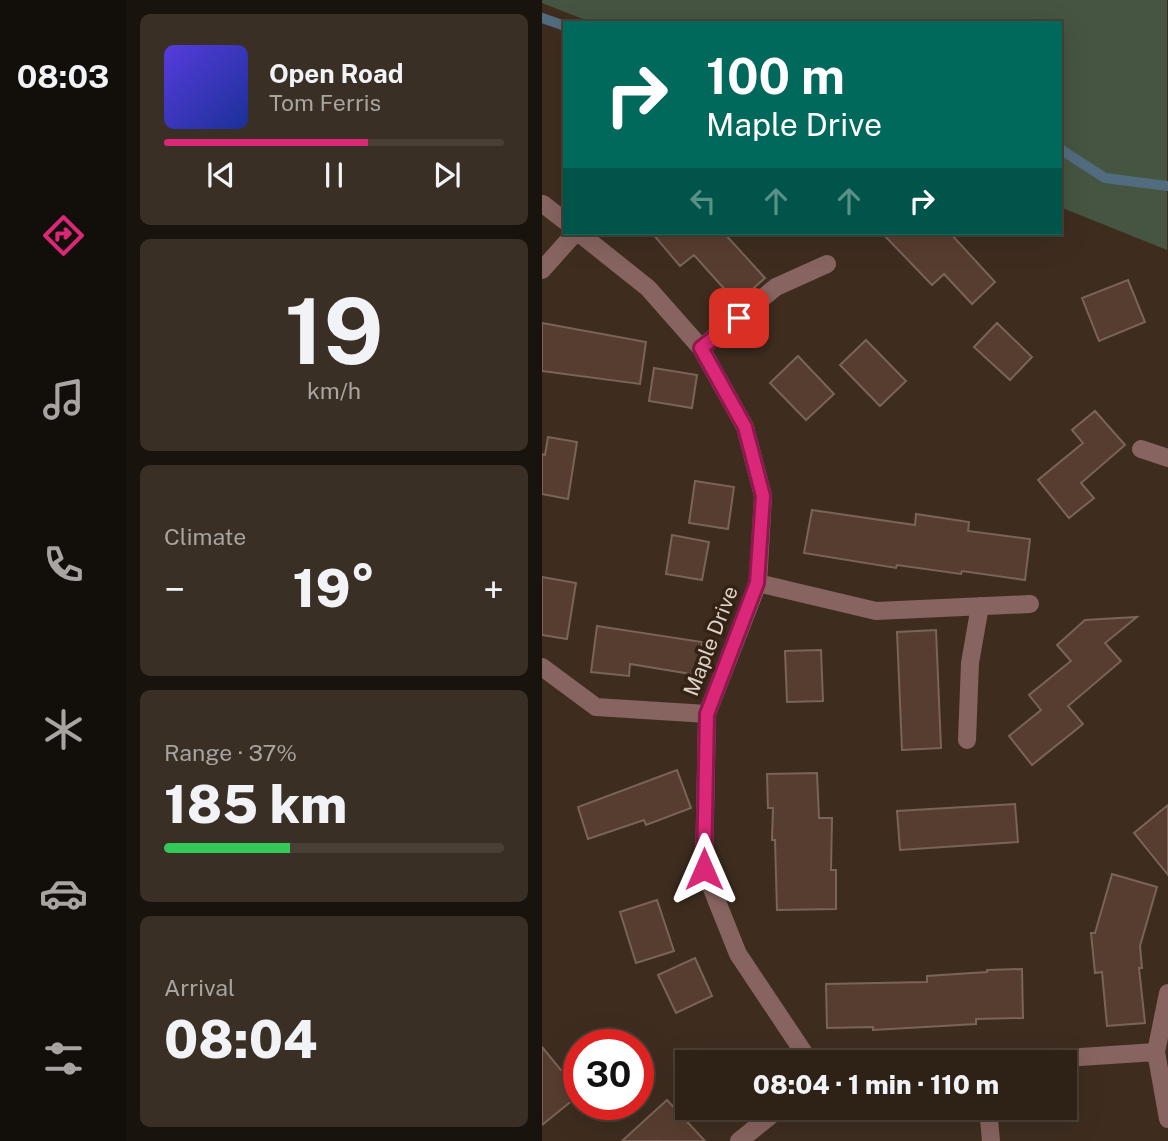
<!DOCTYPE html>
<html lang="en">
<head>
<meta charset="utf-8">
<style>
	:root { --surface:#2e2217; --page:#3a2f24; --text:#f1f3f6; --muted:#a7a4a1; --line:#493f36; --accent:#db2777 }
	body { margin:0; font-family:"Public Sans",sans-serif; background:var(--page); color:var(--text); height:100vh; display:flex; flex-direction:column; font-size:26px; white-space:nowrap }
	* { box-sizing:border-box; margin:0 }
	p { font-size:23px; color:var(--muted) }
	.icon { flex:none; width:38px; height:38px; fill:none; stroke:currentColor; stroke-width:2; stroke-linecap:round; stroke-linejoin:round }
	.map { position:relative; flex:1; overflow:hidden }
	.drawer { display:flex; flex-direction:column; gap:14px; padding:14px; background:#19130d; width:416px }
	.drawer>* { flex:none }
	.banner { position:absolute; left:21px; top:21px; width:499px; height:214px; border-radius:0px; box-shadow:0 7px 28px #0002,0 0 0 2px var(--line); background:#00695c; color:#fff; overflow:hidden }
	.speed { position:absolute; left:21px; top:1029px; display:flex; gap:14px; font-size:35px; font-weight:700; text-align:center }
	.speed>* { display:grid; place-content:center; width:91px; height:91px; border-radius:50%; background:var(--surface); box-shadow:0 7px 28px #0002,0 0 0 2px var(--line); line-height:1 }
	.speed .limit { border:10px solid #d22; background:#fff; color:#111 }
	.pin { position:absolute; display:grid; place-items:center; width:60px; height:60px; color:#fff; margin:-30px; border-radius:14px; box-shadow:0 4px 10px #0006 }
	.me { position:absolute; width:77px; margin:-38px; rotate:0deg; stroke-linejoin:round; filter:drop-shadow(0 0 5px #0008) }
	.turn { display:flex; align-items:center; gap:24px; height:147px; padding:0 28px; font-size:32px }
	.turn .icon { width:91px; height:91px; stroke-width:2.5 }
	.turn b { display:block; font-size:49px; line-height:60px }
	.lanes { display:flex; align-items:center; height:66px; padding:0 28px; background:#0003; justify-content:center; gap:35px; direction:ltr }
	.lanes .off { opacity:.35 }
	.big { font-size:52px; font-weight:800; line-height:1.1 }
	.drawer .tile { flex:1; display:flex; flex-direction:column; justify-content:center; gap:10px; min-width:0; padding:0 24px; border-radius:10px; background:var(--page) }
	.drawer .dial { align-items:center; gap:0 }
	.dial b { font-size:91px; line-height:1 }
	.song { display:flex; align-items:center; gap:21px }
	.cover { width:84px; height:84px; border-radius:10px; background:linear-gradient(135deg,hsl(250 70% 55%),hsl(230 70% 35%)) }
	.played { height:7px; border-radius:4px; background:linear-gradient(90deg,var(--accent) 60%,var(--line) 60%) }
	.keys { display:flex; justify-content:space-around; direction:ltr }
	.heat { display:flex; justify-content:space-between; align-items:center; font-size:38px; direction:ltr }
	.charge { height:10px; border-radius:5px; background:linear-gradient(90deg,#34c759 37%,var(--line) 0) }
	.trip { position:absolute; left:133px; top:1050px; width:402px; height:70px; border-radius:0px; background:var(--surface); box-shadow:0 7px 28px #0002,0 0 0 2px var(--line); font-weight:800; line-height:70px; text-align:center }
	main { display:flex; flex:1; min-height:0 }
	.tab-bar { display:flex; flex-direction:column; width:126px; justify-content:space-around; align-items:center; background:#120e09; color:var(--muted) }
	.tab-bar .icon { width:49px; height:49px }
	.tab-bar .on { color:var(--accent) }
	.tab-bar b { font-size:32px; color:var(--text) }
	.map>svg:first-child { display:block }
	.green { fill:#465541 }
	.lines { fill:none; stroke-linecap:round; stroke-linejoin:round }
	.stream { stroke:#526c7f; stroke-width:10 }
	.building { fill:#573d2f; stroke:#7a6357; stroke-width:2 }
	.minor { stroke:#876460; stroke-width:18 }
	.route-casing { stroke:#8e194d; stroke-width:18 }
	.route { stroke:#db2777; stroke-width:12 }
	.labels { text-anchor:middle; stroke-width:7; stroke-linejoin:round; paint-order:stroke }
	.street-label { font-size:21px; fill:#ddd2c9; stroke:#342315 }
</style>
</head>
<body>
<main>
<nav class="tab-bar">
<b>08:03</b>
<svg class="icon on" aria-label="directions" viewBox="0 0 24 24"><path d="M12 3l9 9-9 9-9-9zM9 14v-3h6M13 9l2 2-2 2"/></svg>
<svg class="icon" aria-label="music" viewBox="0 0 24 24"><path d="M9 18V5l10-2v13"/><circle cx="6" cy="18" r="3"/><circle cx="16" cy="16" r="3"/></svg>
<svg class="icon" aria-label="phone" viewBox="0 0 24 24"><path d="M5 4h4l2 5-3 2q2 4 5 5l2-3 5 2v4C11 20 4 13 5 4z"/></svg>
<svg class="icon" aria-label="climate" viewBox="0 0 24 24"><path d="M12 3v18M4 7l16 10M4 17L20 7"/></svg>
<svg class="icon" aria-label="car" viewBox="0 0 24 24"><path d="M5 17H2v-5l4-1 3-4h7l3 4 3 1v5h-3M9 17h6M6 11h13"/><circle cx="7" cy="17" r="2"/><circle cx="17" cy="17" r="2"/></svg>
<svg class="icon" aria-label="filters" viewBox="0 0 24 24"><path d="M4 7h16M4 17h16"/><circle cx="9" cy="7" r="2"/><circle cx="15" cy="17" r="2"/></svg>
</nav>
<section class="drawer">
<div class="tile">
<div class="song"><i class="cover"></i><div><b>Open Road</b><p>Tom Ferris</p></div></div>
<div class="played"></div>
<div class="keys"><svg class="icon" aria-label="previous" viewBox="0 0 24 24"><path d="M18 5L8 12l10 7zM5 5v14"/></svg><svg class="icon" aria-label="pause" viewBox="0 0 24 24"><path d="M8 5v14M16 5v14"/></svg><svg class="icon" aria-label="next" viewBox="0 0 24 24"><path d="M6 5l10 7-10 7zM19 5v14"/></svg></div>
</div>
<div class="tile dial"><b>19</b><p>km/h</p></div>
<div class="tile"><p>Climate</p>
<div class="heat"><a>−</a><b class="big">19°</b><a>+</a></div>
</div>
<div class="tile"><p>Range · 37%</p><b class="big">185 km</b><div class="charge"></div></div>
<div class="tile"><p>Arrival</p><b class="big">08:04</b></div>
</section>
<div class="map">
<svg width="626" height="1141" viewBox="0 0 626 1141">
	<rect width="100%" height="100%" fill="#3e2d1f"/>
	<path class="green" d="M 0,0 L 625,0 L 625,250 L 518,207 L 518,23 L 51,23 L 0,3 Z"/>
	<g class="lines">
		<path class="stream" d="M 0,18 L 23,26
			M 518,149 L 563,178 L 626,186"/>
	</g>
	<path class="building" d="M 110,233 L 182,233 L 223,278 L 195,303 L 152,255 L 138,266 Z
		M 340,233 L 408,233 L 453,282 L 430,304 L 402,274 L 390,285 Z
		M 586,280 L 603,322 L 557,341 L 540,298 Z
		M 0,323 L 104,342 L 98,384 L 0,371 Z
		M 455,323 L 490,357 L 468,380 L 432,347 Z
		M 324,340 L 364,381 L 338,406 L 298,365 Z
		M 256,356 L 292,394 L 264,420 L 228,383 Z
		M 112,368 L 155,375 L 150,408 L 107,401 Z
		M 553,411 L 583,445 L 539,483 L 552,498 L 527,518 L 496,480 L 541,443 L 530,430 Z
		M 6,437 L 35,442 L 26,499 L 0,494 L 0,454 L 3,455 Z
		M 153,481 L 192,487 L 186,529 L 147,523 Z
		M 270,510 L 373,525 L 374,514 L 427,522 L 426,531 L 488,539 L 483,580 L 420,571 L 419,574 L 355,565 L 354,568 L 262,553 Z
		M 130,535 L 167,542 L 160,580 L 124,574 Z
		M 0,577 L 34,583 L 25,639 L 0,635 Z
		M 595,617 L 563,643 L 579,661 L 526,706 L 541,724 L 490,765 L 467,736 L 499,710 L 487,695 L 529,661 L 515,645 L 543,620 Z
		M 55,626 L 160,642 L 155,675 L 88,664 L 87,676 L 49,672 Z
		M 394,630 L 399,748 L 360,750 L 355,632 Z
		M 279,650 L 281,701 L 245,702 L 243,651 Z
		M 135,770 L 149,808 L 104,825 L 102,820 L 46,839 L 36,807 Z
		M 275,773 L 277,818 L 290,818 L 289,870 L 294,870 L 294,909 L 235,910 L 233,840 L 230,840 L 231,808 L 226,808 L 225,774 Z
		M 473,804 L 476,842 L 358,850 L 355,811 Z
		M 626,805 L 626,875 L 592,833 Z
		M 570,874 L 615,887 L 598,946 L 600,968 L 597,968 L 603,1023 L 565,1026 L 560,972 L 553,973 L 549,933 L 553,933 Z
		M 115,900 L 132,951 L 94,963 L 78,912 Z
		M 153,958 L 170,996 L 134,1013 L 116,975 Z
		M 480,969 L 481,1018 L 434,1019 L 434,1024 L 331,1030 L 331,1027 L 285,1028 L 284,984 L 385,982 L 385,976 L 445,972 L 445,970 Z
		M 0,1047 L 37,1092 L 37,1095 L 0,1125 Z
		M 125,1100 L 163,1141 L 80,1141 Z"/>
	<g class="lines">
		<path class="minor" d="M 1,204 L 23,221
			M 37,233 L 106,288 L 159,348 L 203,427 L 221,496 L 216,583 L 165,714 L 162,869 L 196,954 L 268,1062
			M 0,270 L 33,233
			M 159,348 L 234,287 L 285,264
			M 599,449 L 626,458
			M 216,583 L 334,611 L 488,604
			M 0,667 L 54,707 L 165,714
			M 425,740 L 428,663 L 438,606
			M 626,993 L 614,1052 L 626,1119
			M 339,1062 L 352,1059 L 415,1062
			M 461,1062 L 614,1052
			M 446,1108 L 449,1141
			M 197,1141 L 238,1108"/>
	</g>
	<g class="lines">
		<g class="route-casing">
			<path id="route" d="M 162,869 L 165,714 L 215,583 L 221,496 L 203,427 L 159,348 L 197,318"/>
		</g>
		<use href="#route" class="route"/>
	</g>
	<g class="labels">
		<g class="street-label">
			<text transform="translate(169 641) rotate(-69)" y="7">Maple Drive</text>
		</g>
	</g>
</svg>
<div class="speed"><div class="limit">30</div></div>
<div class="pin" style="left:197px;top:318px;background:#d93025"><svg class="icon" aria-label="arrive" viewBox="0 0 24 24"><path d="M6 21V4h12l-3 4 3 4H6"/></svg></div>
<svg class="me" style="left:162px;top:869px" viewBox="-20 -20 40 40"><path d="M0-17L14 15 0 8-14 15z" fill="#db2777" stroke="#fff" stroke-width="4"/></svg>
<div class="trip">08:04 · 1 min · 110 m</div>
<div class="banner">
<div class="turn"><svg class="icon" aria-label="right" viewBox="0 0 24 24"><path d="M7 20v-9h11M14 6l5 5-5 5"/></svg><div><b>100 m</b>Maple Drive</div></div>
<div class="lanes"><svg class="icon off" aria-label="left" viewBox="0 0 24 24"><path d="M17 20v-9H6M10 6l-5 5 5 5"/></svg><svg class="icon off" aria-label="ahead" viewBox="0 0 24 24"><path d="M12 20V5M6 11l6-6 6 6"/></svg><svg class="icon off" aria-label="ahead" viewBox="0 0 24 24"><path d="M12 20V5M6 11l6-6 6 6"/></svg><svg class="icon" aria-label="right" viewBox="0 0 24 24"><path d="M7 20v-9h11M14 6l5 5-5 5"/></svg></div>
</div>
</div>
</main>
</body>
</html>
